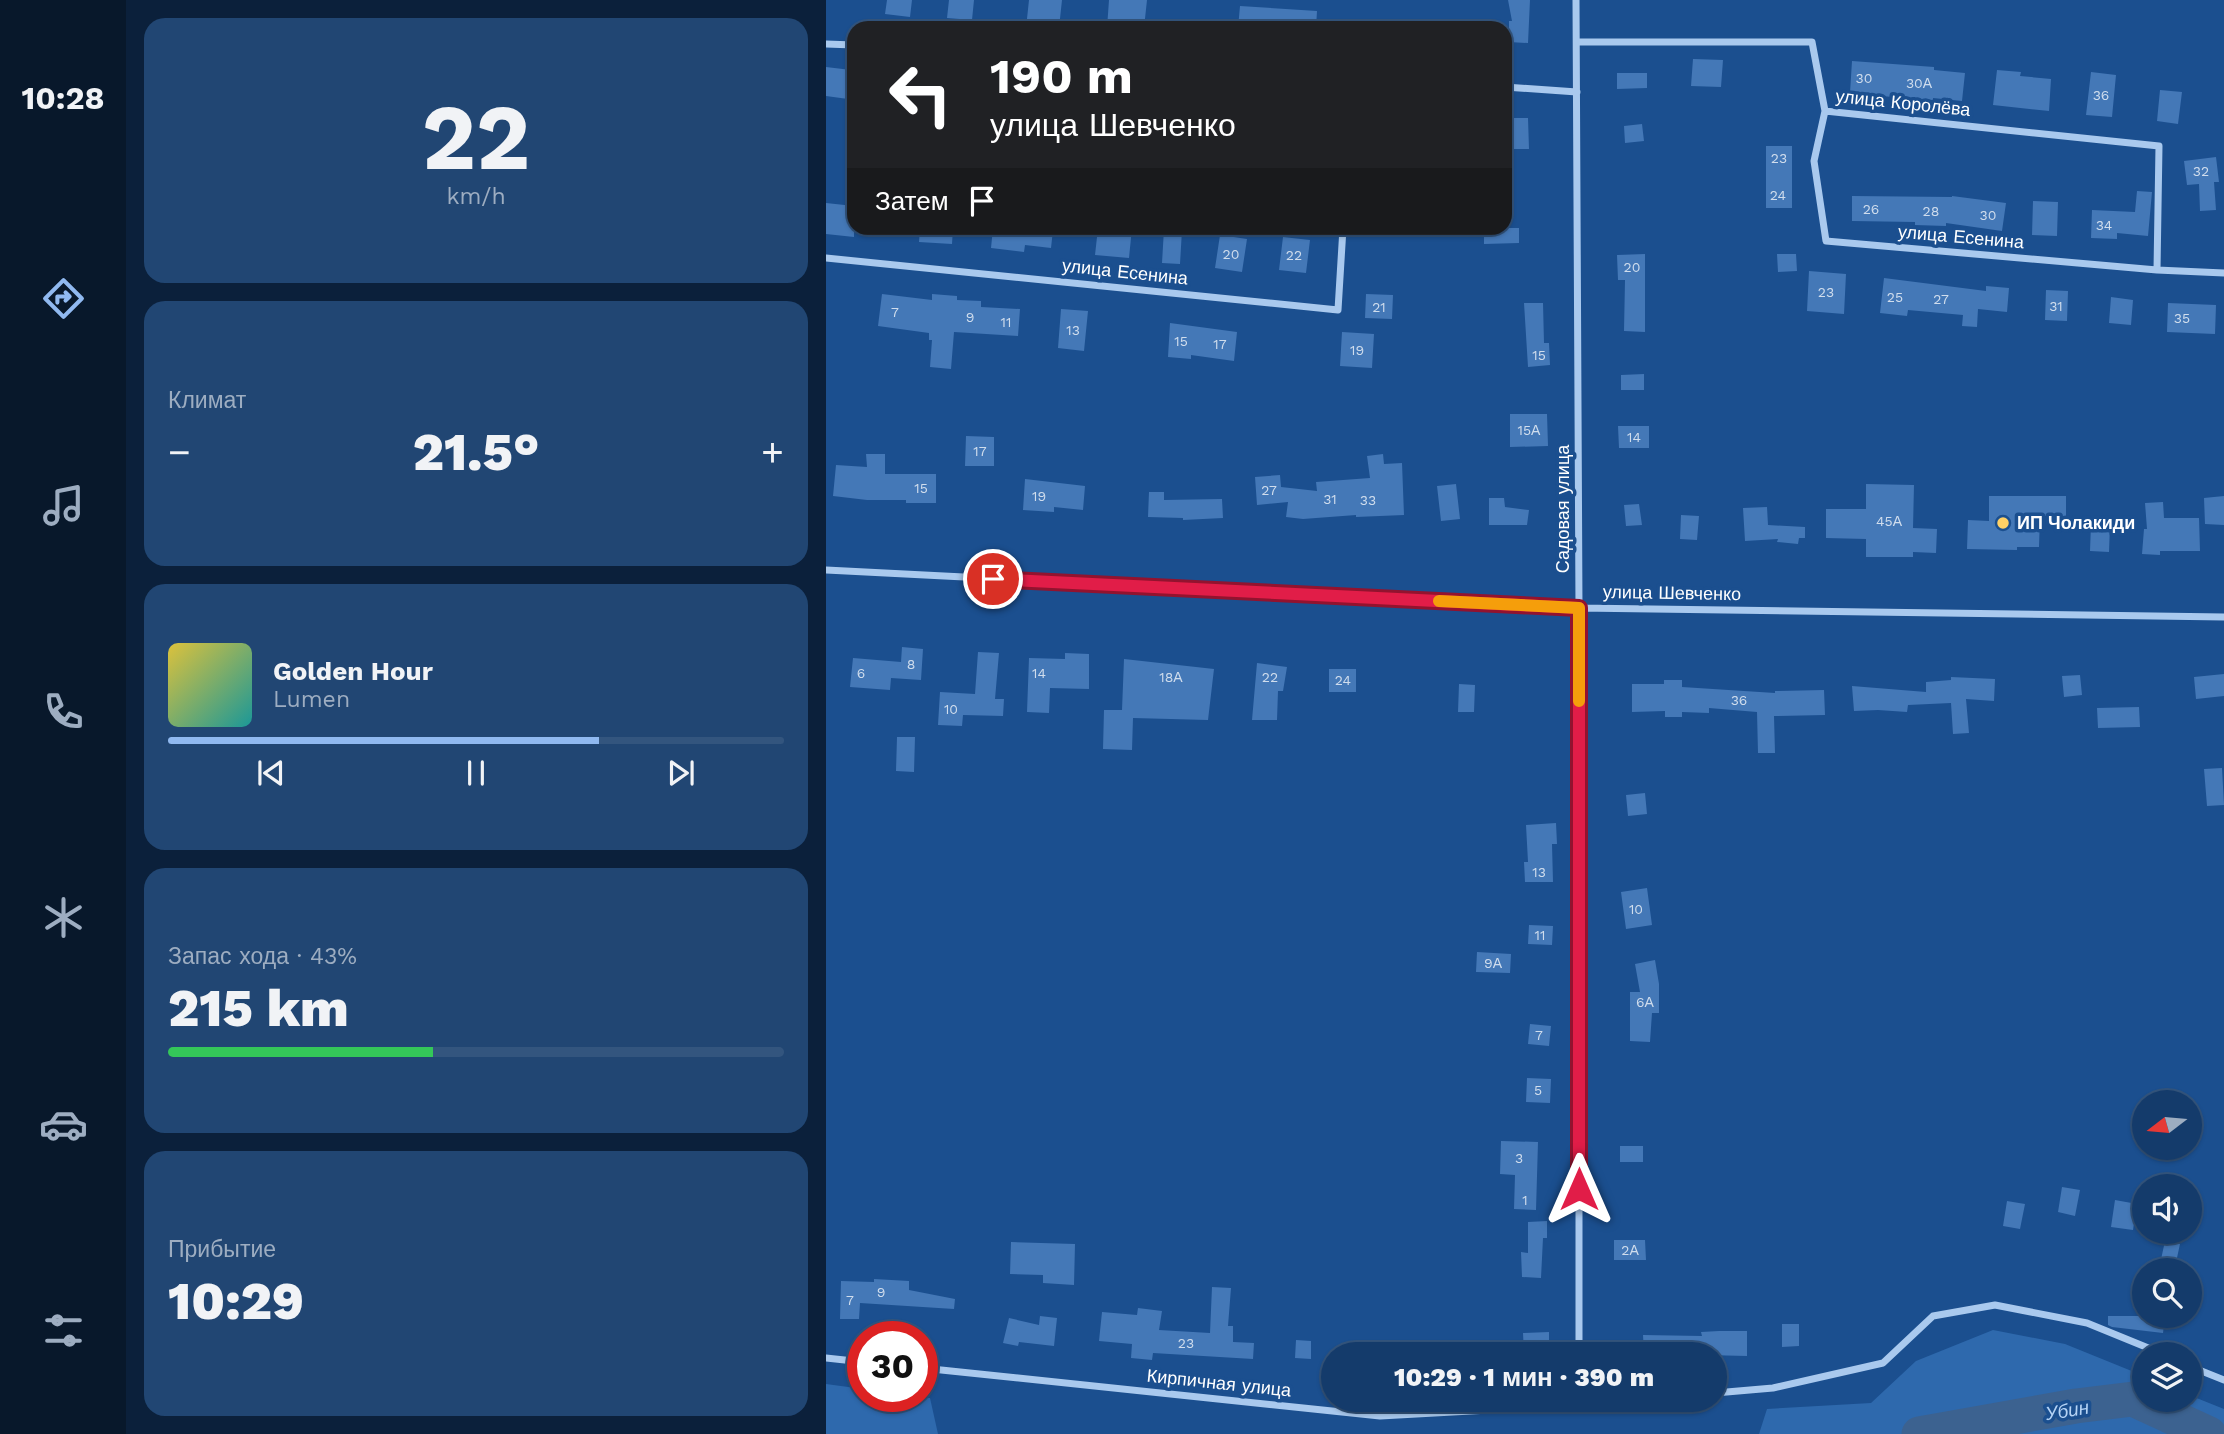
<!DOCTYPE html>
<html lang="ru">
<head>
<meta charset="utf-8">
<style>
	:root { --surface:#143b6b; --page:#214673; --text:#f1f3f6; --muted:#9dadc1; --line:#33557e; --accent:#90b9f0 }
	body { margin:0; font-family:"Work Sans",sans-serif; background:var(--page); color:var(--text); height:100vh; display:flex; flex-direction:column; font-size:26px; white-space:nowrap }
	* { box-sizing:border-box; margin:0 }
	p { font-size:23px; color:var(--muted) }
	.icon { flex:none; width:38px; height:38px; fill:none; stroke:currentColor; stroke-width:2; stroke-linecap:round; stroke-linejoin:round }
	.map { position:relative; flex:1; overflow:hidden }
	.drawer { display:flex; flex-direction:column; gap:18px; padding:18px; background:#0b203b; width:700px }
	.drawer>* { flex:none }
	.banner { position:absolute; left:21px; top:21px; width:665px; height:214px; border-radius:21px; box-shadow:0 2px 5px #0004,0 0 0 2px var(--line); background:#202124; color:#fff; overflow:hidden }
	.needle { width:46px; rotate:254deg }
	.controls { position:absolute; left:1306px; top:1090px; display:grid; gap:14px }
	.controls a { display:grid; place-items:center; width:70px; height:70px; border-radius:50%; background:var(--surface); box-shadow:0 2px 5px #0004,0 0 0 2px var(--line); font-size:35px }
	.speed { position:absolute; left:21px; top:1321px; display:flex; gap:14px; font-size:35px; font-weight:700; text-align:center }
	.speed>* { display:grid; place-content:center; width:91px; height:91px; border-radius:50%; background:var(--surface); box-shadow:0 2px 5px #0004,0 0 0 2px var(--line); line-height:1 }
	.speed .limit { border:10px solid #d22; background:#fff; color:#111 }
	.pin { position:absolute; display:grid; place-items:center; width:60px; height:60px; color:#fff; margin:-30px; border:4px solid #fff; border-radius:50%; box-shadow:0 2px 7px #0007 }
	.me { position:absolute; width:77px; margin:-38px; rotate:0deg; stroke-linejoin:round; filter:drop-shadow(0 0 5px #0008) }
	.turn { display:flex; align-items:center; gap:24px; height:147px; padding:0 28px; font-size:32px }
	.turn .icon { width:91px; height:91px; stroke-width:2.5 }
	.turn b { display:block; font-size:49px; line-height:60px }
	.then { display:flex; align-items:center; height:66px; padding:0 28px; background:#0003; gap:14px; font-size:26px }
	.big { font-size:52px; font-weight:800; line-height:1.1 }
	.drawer .widget { flex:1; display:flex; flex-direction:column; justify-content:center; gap:10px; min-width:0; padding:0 24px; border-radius:21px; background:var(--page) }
	.drawer .dial { align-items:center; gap:0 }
	.dial b { font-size:91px; line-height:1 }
	.song { display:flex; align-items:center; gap:21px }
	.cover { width:84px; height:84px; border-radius:10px; background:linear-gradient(135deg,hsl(50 70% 55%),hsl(180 70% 35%)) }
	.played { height:7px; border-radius:4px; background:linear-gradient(90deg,var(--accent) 70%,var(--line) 70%) }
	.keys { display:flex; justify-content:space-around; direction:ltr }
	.heat { display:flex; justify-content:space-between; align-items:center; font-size:38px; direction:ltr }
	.charge { height:10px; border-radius:5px; background:linear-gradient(90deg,#34c759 43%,var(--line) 0) }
	.trip { position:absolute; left:495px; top:1342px; width:406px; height:70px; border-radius:35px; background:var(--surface); box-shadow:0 2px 5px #0004,0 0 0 2px var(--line); font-weight:800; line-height:70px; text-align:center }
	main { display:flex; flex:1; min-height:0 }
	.tab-bar { display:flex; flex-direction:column; width:126px; justify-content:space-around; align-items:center; background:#08182b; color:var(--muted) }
	.tab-bar .icon { width:49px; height:49px }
	.tab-bar .on { color:var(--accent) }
	.tab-bar b { font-size:32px; color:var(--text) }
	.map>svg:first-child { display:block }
	.green { fill:#2e69ad }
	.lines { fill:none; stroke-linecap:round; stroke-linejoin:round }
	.river { stroke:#3c6290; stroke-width:35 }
	.building { fill:#4478b7 }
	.street { stroke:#a9c9ee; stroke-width:7 }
	.route-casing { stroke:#92132f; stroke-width:18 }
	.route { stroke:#e11d48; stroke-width:12 }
	.slow { stroke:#f59e0b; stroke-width:12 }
	.poi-dot { fill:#ffd166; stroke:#1b4f8f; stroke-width:2.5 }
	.labels { text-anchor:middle; stroke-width:7; stroke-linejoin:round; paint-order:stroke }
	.number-label { font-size:14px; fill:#d0dded }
	.street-label { font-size:18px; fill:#fff; stroke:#1b4f8f }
	.poi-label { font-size:18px; font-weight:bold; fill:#fff; stroke:#1b4f8f; text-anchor:start }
	.water-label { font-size:19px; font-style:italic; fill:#b5d3f5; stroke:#1b4f8f }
</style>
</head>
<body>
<main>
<nav class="tab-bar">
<b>10:28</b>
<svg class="icon on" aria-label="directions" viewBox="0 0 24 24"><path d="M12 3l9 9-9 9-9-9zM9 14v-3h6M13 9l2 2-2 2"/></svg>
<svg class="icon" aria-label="music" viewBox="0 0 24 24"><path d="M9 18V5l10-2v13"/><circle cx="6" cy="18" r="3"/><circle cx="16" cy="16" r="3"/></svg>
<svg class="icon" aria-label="phone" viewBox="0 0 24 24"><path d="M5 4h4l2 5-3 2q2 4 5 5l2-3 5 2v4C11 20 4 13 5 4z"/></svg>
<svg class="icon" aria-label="climate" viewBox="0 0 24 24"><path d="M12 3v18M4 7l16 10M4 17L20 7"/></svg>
<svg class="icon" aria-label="car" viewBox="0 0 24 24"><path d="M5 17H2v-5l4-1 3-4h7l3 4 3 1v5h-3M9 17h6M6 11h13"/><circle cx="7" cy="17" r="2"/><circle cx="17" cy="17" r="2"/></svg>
<svg class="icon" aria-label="filters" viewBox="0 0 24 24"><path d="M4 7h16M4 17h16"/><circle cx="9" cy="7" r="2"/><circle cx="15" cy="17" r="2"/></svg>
</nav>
<section class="drawer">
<div class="widget dial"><b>22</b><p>km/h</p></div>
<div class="widget"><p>Климат</p>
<div class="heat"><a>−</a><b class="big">21.5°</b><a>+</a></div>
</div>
<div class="widget">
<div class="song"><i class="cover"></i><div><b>Golden Hour</b><p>Lumen</p></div></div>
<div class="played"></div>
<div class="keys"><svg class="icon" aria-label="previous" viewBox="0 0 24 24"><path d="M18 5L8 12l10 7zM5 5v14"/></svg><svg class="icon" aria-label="pause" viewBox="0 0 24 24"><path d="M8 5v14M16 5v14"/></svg><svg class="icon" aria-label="next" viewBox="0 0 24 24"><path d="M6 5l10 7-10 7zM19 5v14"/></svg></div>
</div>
<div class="widget"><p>Запас хода · 43%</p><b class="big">215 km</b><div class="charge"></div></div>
<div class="widget"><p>Прибытие</p><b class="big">10:29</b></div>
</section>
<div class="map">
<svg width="1398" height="1434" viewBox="0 0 1398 1434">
	<rect width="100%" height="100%" fill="#1b4f8f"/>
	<path class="green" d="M 1167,1330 L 1239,1344 L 1318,1376 L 1318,1400 L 1363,1400 L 1363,1395 L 1398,1409 L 1398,1434 L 933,1434 L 941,1409 L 1045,1403 L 1090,1361 Z
		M 0,1384 L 37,1389 L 37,1396 L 104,1398 L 112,1434 L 0,1434 Z"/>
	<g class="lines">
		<path class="river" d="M 1093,1434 L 1250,1406 L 1307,1399 L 1383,1434"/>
	</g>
	<path class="building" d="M 61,0 L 86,0 L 84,17 L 59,14 Z
		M 123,0 L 148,0 L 146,20 L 121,18 Z
		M 203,0 L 236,0 L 233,28 L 200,28 Z
		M 283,0 L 321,0 L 318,28 L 281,28 Z
		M 682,0 L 704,0 L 702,43 L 683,42 L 683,21 L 686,21 Z
		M 414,6 L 491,11 L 490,28 L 412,28 Z
		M 867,59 L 897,60 L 895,87 L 865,86 Z
		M 1026,61 L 1108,67 L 1108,70 L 1139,73 L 1136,101 L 1107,98 L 1107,100 L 1077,98 L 1024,93 Z
		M 0,67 L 25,70 L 22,99 L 0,96 Z
		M 1171,70 L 1195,72 L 1194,76 L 1225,79 L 1223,111 L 1167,105 Z
		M 1265,72 L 1290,75 L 1286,117 L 1260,115 Z
		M 791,73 L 821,73 L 821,88 L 791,89 Z
		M 1334,90 L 1356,92 L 1352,124 L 1331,121 Z
		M 687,118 L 702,118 L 703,149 L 688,149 Z
		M 816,124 L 818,141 L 799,143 L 798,126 Z
		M 940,146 L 966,146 L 966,208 L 940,208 Z
		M 1390,157 L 1393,182 L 1388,182 L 1390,210 L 1374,211 L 1373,184 L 1361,185 L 1358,161 Z
		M 1311,191 L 1326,192 L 1322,236 L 1291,233 L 1291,239 L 1265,238 L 1266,210 L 1309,212 Z
		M 1026,196 L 1126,197 L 1126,196 L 1180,203 L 1176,231 L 1120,223 L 1120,226 L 1089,225 L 1089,222 L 1026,221 Z
		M 1207,201 L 1232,202 L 1231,236 L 1206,235 Z
		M 0,203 L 28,206 L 28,237 L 0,234 Z
		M 94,228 L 127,228 L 126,244 L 93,242 Z
		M 167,228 L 227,230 L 225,248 L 199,245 L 198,252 L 165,248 Z
		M 272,228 L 306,228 L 303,258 L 269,255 Z
		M 658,228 L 693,228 L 693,243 L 658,244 Z
		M 338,229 L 356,230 L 354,264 L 336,263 Z
		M 394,235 L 421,239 L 416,272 L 389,268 Z
		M 457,237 L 484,240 L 480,273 L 453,270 Z
		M 819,254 L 819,332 L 798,331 L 799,280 L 792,280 L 791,255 Z
		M 951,254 L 970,254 L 971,271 L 952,272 Z
		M 983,271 L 1020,274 L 1018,314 L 981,311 Z
		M 1058,278 L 1160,291 L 1160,286 L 1183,288 L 1181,312 L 1152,309 L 1151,327 L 1136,326 L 1137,315 L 1082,310 L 1081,316 L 1054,313 Z
		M 1220,290 L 1242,291 L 1241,321 L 1219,320 Z
		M 56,294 L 106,300 L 106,294 L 131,296 L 131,300 L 155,301 L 155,307 L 194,309 L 192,336 L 128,332 L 125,369 L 104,367 L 106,340 L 103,340 L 103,333 L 52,326 Z
		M 540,294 L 567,295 L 566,319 L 539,318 Z
		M 1285,297 L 1307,300 L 1305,325 L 1283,323 Z
		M 698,303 L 717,303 L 718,343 L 723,343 L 724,365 L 702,367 Z
		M 1342,303 L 1390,305 L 1389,334 L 1341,332 Z
		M 235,309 L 262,311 L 258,351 L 232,348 Z
		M 344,323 L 411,332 L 408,361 L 365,355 L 365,359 L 342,357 Z
		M 516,332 L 548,334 L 546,368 L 514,366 Z
		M 818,374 L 818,390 L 795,390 L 795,375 Z
		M 684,414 L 721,414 L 722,446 L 684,447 Z
		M 792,426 L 823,426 L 823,448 L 793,448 Z
		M 140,436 L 168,437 L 168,466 L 139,466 Z
		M 40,454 L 59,454 L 59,474 L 110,474 L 110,503 L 80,503 L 80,500 L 41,500 L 7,496 L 10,465 L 41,467 Z
		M 557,454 L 558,464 L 576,463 L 578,515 L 530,517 L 530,515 L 477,519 L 460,517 L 462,502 L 431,505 L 429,477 L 454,475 L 455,487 L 491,491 L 490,482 L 544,478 L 541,456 Z
		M 199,479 L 259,486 L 257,510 L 228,507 L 228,512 L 197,510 Z
		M 630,484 L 634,519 L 615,521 L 611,486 Z
		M 1040,484 L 1088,485 L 1087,528 L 1111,529 L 1110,553 L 1087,552 L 1087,557 L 1040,557 L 1040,539 L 1000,538 L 1000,509 L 1040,509 Z
		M 323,492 L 338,492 L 338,500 L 396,499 L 397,518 L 357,520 L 357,518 L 322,517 Z
		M 1163,496 L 1240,496 L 1240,516 L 1214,516 L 1213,547 L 1191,547 L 1191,550 L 1141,549 L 1142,520 L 1163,521 Z
		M 1398,496 L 1398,525 L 1379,524 L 1378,498 Z
		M 663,498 L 678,498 L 679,507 L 703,510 L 701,525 L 663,525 Z
		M 1337,502 L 1338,518 L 1373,518 L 1374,551 L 1334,551 L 1334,555 L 1316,554 L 1318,529 L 1321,529 L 1319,503 Z
		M 813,504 L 816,525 L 800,526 L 798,505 Z
		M 941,507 L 942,525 L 979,527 L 979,538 L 973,538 L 972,544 L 951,542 L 952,539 L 919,541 L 917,508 Z
		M 855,515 L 873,516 L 871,540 L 854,539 Z
		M 1265,524 L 1284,525 L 1283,552 L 1264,551 Z
		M 76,647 L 97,649 L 95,680 L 65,678 L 64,690 L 24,687 L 27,658 L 75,662 Z
		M 152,652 L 173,653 L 169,699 L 178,699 L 177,716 L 137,715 L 136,726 L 112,725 L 114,692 L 149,694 Z
		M 239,653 L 263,654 L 263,689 L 224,688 L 223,713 L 201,712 L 203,658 L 239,659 Z
		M 298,659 L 388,669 L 382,720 L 307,718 L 306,750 L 277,749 L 278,710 L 296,710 Z
		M 431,663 L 461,667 L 457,691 L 452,691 L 451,720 L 426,720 Z
		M 503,669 L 530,669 L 530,692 L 503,692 Z
		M 1398,674 L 1398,696 L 1370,699 L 1368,677 Z
		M 1254,675 L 1256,695 L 1238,697 L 1236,676 Z
		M 1125,677 L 1169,679 L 1168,701 L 1140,699 L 1143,733 L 1127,734 L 1125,703 L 1082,705 L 1081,712 L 1052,710 L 1028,711 L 1026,686 L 1100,692 L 1100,682 L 1125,680 Z
		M 838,680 L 856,680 L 856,687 L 949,693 L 949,691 L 998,690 L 999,715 L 948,716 L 949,753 L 932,753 L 931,712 L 883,708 L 883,713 L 856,712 L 856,717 L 839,717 L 839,711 L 806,712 L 806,684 L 838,684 Z
		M 633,684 L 649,685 L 648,712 L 632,712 Z
		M 1313,707 L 1314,727 L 1272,728 L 1271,708 Z
		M 71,737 L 89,737 L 88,772 L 70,771 Z
		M 1396,768 L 1398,805 L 1381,806 L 1378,769 Z
		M 819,793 L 821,814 L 802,816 L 800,795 Z
		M 730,823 L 731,844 L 726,844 L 727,882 L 699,882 L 698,862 L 702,862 L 700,825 Z
		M 821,888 L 826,925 L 800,929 L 795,892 Z
		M 703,925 L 727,926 L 726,945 L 702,944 Z
		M 651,952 L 685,954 L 684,973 L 650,972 Z
		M 829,960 L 833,984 L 833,1013 L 826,1013 L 824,1042 L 804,1041 L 804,992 L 814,992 L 809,964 Z
		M 704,1024 L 725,1026 L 723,1046 L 702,1044 Z
		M 701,1078 L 725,1079 L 724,1103 L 700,1102 Z
		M 675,1141 L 712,1142 L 710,1210 L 688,1209 L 689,1175 L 674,1174 Z
		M 794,1146 L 817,1146 L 817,1162 L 794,1162 Z
		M 1236,1187 L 1254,1190 L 1249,1216 L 1232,1212 Z
		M 1289,1200 L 1311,1204 L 1307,1230 L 1285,1227 Z
		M 1181,1201 L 1199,1204 L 1194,1229 L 1177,1226 Z
		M 721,1221 L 721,1238 L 717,1238 L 715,1278 L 696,1277 L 695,1252 L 702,1253 L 702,1222 Z
		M 788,1240 L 819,1240 L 820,1260 L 788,1260 Z
		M 1339,1241 L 1354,1244 L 1349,1267 L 1334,1264 Z
		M 185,1242 L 249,1244 L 248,1285 L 217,1283 L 217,1275 L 184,1274 Z
		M 48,1279 L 83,1281 L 83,1290 L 129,1299 L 128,1309 L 34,1303 L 33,1319 L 14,1319 L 15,1281 L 48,1282 Z
		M 386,1287 L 405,1288 L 402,1326 L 407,1326 L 407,1342 L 428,1343 L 427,1359 L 327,1353 L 326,1360 L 305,1358 L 306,1344 L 273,1341 L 276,1312 L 311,1315 L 312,1308 L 336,1311 L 333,1330 L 384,1333 Z
		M 214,1316 L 231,1318 L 228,1346 L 193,1342 L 192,1346 L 177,1343 L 183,1318 L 213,1325 Z
		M 1282,1316 L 1339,1316 L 1337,1333 L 1286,1327 L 1282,1325 Z
		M 956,1324 L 973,1324 L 973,1346 L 956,1347 Z
		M 893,1331 L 921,1331 L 921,1356 L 839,1354 L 839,1352 L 818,1353 L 817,1335 L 876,1336 L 875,1332 Z
		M 723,1332 L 723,1354 L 698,1354 L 697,1333 Z
		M 470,1340 L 485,1341 L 485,1359 L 469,1358 Z"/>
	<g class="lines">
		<path class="street" d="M 750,0 L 753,608 L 753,1354
			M 751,42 L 986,42 L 999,111 L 1333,146 L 1331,270
			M 0,44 L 28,45
			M 679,87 L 751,92
			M 999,111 L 988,161 L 1000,241 L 1331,270 L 1398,273
			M 0,258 L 512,310 L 517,228
			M 0,570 L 753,608 L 1398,617
			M 0,1358 L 37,1362
			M 1363,1366 L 1398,1380
			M 96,1368 L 554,1416 L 753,1405 L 813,1400
			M 889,1393 L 947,1388 L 1057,1363 L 1107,1316 L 1169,1305 L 1261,1323 L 1337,1354"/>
	</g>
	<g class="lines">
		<g class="route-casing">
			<path id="route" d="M 167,579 L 753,608 L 753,1189"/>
		</g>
		<use href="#route" class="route"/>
		<path class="slow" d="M 613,601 L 753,608 L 753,701"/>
	</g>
	<circle class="poi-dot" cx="1177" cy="523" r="7"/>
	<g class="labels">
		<g class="number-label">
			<text x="1038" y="83">30</text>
			<text x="1093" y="88">30А</text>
			<text x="1275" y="100">36</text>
			<text x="953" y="163">23</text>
			<text x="1375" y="176">32</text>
			<text x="952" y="200">24</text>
			<text x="1045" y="214">26</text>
			<text x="1105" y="216">28</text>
			<text x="1162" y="220">30</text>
			<text x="1278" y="230">34</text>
			<text x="405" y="259">20</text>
			<text x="468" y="260">22</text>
			<text x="806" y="272">20</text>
			<text x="1000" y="297">23</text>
			<text x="1069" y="302">25</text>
			<text x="1115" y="304">27</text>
			<text x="1230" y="311">31</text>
			<text x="553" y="312">21</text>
			<text x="69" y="317">7</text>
			<text x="144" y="322">9</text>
			<text x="1356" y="323">35</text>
			<text x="180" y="327">11</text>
			<text x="247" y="335">13</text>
			<text x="355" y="346">15</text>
			<text x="394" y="349">17</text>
			<text x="531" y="355">19</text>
			<text x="713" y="360">15</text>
			<text x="703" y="435">15А</text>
			<text x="808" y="442">14</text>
			<text x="154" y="456">17</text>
			<text x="95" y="493">15</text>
			<text x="443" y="495">27</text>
			<text x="213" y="501">19</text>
			<text x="504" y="504">31</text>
			<text x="542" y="505">33</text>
			<text x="1063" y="526">45А</text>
			<text x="85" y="669">8</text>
			<text x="35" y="678">6</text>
			<text x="213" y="678">14</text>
			<text x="345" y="682">18А</text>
			<text x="444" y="682">22</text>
			<text x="517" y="685">24</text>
			<text x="913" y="705">36</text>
			<text x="125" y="714">10</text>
			<text x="713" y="877">13</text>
			<text x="810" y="914">10</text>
			<text x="714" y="940">11</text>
			<text x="667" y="968">9А</text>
			<text x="819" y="1007">6А</text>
			<text x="713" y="1040">7</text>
			<text x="712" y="1095">5</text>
			<text x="693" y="1163">3</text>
			<text x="699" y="1205">1</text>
			<text x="804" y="1255">2А</text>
			<text x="55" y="1297">9</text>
			<text x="24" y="1305">7</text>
			<text x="360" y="1348">23</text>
		</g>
		<g class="street-label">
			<text transform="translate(1077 103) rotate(6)" y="6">улица Королёва</text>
			<text transform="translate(1135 237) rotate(5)" y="6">улица Есенина</text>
			<text transform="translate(299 272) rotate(6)" y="6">улица Есенина</text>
			<text transform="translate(737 509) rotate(-90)" y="6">Садовая улица</text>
			<text transform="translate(846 593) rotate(1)" y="6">улица Шевченко</text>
			<text transform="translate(393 1383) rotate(6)" y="6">Кирпичная улица</text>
		</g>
		<g class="poi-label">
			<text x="1191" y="529">ИП Чолакиди</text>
		</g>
		<g class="water-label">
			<text transform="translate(1241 1410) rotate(-9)" y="7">Убин</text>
		</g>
	</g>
</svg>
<div class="controls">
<a><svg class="needle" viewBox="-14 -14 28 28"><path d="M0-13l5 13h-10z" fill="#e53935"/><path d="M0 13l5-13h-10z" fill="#9dadc1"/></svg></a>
<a><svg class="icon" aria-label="sound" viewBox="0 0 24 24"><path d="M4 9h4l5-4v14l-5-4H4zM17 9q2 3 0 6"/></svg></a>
<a><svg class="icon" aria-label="search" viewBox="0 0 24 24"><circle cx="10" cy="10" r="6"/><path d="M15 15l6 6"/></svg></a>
<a><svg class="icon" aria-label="layers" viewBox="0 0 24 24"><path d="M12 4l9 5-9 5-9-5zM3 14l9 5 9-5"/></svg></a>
</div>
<div class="speed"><div class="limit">30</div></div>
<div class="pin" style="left:167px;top:579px;background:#d93025"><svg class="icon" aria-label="arrive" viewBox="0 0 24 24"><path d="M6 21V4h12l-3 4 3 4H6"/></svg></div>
<svg class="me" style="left:753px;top:1189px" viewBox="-20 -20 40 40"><path d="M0-17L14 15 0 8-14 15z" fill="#e11d48" stroke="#fff" stroke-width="4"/></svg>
<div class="trip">10:29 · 1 мин · 390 m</div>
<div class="banner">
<div class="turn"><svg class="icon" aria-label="left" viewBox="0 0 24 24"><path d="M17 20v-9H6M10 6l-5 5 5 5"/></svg><div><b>190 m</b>улица Шевченко</div></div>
<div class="then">Затем<svg class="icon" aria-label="arrive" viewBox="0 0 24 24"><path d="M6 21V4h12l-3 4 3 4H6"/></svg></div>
</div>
</div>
</main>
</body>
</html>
